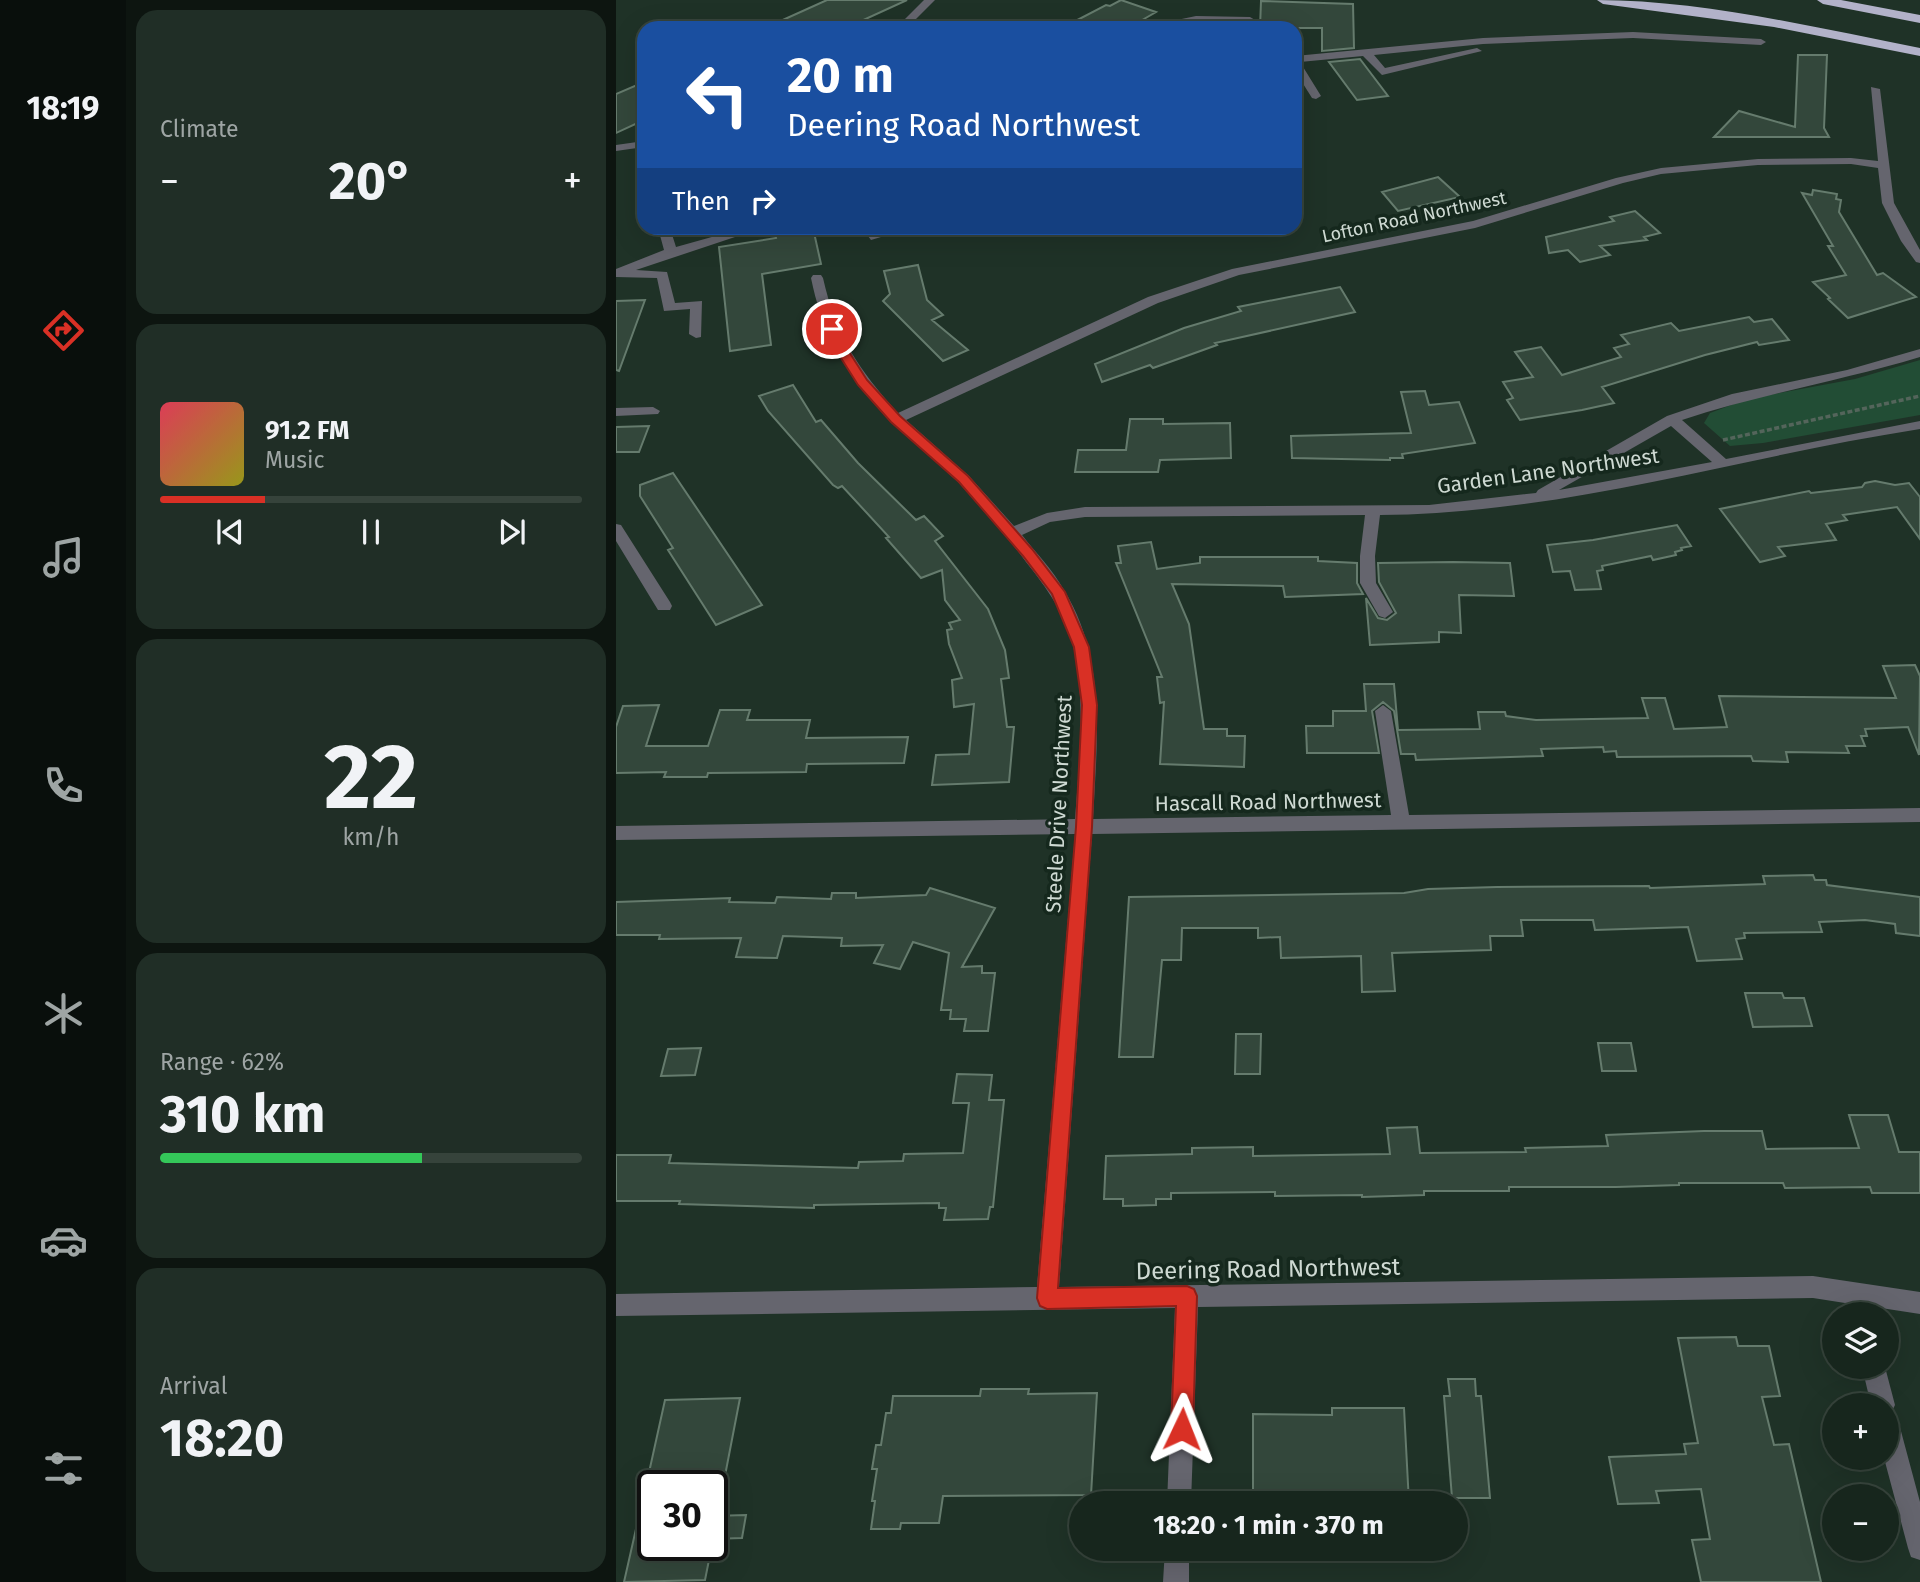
<!DOCTYPE html>
<html lang="en">
<head>
<meta charset="utf-8">
<style>
	:root { --surface:#17261d; --page:#202e26; --text:#f1f3f6; --muted:#9ea5a4; --line:#36433b; --accent:#d93025 }
	body { margin:0; font-family:"Fira Sans",sans-serif; background:var(--page); color:var(--text); height:100vh; display:flex; flex-direction:column; font-size:26px; white-space:nowrap }
	* { box-sizing:border-box; margin:0 }
	p { font-size:23px; color:var(--muted) }
	.icon { flex:none; width:38px; height:38px; fill:none; stroke:currentColor; stroke-width:2; stroke-linecap:round; stroke-linejoin:round }
	.map { position:relative; flex:1; overflow:hidden }
	.sheet { display:flex; flex-direction:column; gap:10px; padding:10px; background:#0d1510; width:490px }
	.sheet>* { flex:none }
	.banner { position:absolute; left:21px; top:21px; width:665px; height:214px; border-radius:21px; box-shadow:0 7px 28px #0002,0 0 0 2px var(--line); background:#1a4fa0; color:#fff; overflow:hidden }
	.buttons { position:absolute; left:1206px; top:1302px; display:grid; gap:14px }
	.buttons a { display:grid; place-items:center; width:77px; height:77px; border-radius:50%; background:var(--surface); box-shadow:0 7px 28px #0002,0 0 0 2px var(--line); font-size:35px }
	.speed { position:absolute; left:21px; top:1470px; display:flex; gap:14px; font-size:35px; font-weight:700; text-align:center }
	.speed>* { display:grid; place-content:center; width:91px; height:91px; border-radius:50%; background:var(--surface); box-shadow:0 7px 28px #0002,0 0 0 2px var(--line); line-height:1 }
	.speed .limit { border:4px solid #111; border-radius:10px; background:#fff; color:#111 }
	.pin { position:absolute; display:grid; place-items:center; width:60px; height:60px; color:#fff; margin:-30px; border:4px solid #fff; border-radius:50%; box-shadow:0 2px 7px #0007 }
	.me { position:absolute; width:77px; margin:-38px; rotate:2deg; stroke-linejoin:round; filter:drop-shadow(0 0 5px #0008) }
	.turn { display:flex; align-items:center; gap:24px; height:147px; padding:0 35px; font-size:32px }
	.turn .icon { width:91px; height:91px; stroke-width:2.5 }
	.turn b { display:block; font-size:49px; line-height:60px }
	.then { display:flex; align-items:center; height:66px; padding:0 35px; background:#0003; gap:14px; font-size:26px }
	.big { font-size:52px; font-weight:700; line-height:1.1 }
	.sheet .tile { flex:1; display:flex; flex-direction:column; justify-content:center; gap:10px; min-width:0; padding:0 24px; border-radius:21px; background:var(--page) }
	.sheet .dial { align-items:center; gap:0 }
	.dial b { font-size:91px; line-height:1 }
	.song { display:flex; align-items:center; gap:21px }
	.cover { width:84px; height:84px; border-radius:10px; background:linear-gradient(135deg,hsl(350 70% 55%),hsl(60 70% 35%)) }
	.played { height:7px; border-radius:4px; background:linear-gradient(90deg,var(--accent) 25%,var(--line) 25%) }
	.keys { display:flex; justify-content:space-around; direction:ltr }
	.heat { display:flex; justify-content:space-between; align-items:center; font-size:38px; direction:ltr }
	.charge { height:10px; border-radius:5px; background:linear-gradient(90deg,#34c759 62%,var(--line) 0) }
	.trip { position:absolute; left:453px; top:1491px; width:399px; height:70px; border-radius:35px; background:var(--surface); box-shadow:0 7px 28px #0002,0 0 0 2px var(--line); font-weight:700; line-height:70px; text-align:center }
	main { display:flex; flex:1; min-height:0 }
	.tab-bar { display:flex; flex-direction:column; width:126px; justify-content:space-around; align-items:center; background:#090f0c; color:var(--muted) }
	.tab-bar .icon { width:49px; height:49px }
	.tab-bar .current { color:var(--accent) }
	.tab-bar b { font-size:32px; color:var(--text) }
	.map>svg:first-child { display:block }
	.green { fill:#224d35 }
	.building { fill:#33473b; stroke:#657b6d; stroke-width:2 }
	.lines { fill:none; stroke-linecap:round; stroke-linejoin:round }
	.path { stroke:#54655b; stroke-width:3.5; stroke-dasharray:5 2.5; stroke-linecap:butt }
	.minor { fill:#65656e; fill-rule:evenodd }
	.highway { fill:#b2b2c9; fill-rule:evenodd }
	.route { fill:#d93025; stroke:#8d1f18; stroke-width:2 }
	.labels { text-anchor:middle; stroke-width:7; stroke-linejoin:round; paint-order:stroke }
	.far-street-label { font-size:18px; fill:#ced9d2; stroke:#15281d }
	.street-label { font-size:21px; fill:#ced9d2; stroke:#15281d }
	.near-street-label { font-size:24px; fill:#ced9d2; stroke:#15281d }
</style>
</head>
<body>
<main>
<nav class="tab-bar">
<b>18:19</b>
<svg class="icon current" aria-label="directions" viewBox="0 0 24 24"><path d="M12 3l9 9-9 9-9-9zM9 14v-3h6M13 9l2 2-2 2"/></svg>
<svg class="icon" aria-label="music" viewBox="0 0 24 24"><path d="M9 18V5l10-2v13"/><circle cx="6" cy="18" r="3"/><circle cx="16" cy="16" r="3"/></svg>
<svg class="icon" aria-label="phone" viewBox="0 0 24 24"><path d="M5 4h4l2 5-3 2q2 4 5 5l2-3 5 2v4C11 20 4 13 5 4z"/></svg>
<svg class="icon" aria-label="climate" viewBox="0 0 24 24"><path d="M12 3v18M4 7l16 10M4 17L20 7"/></svg>
<svg class="icon" aria-label="car" viewBox="0 0 24 24"><path d="M5 17H2v-5l4-1 3-4h7l3 4 3 1v5h-3M9 17h6M6 11h13"/><circle cx="7" cy="17" r="2"/><circle cx="17" cy="17" r="2"/></svg>
<svg class="icon" aria-label="filters" viewBox="0 0 24 24"><path d="M4 7h16M4 17h16"/><circle cx="9" cy="7" r="2"/><circle cx="15" cy="17" r="2"/></svg>
</nav>
<section class="sheet">
<div class="tile"><p>Climate</p>
<div class="heat"><a>−</a><b class="big">20°</b><a>+</a></div>
</div>
<div class="tile">
<div class="song"><i class="cover"></i><div><b>91.2 FM</b><p>Music</p></div></div>
<div class="played"></div>
<div class="keys"><svg class="icon" aria-label="previous" viewBox="0 0 24 24"><path d="M18 5L8 12l10 7zM5 5v14"/></svg><svg class="icon" aria-label="pause" viewBox="0 0 24 24"><path d="M8 5v14M16 5v14"/></svg><svg class="icon" aria-label="next" viewBox="0 0 24 24"><path d="M6 5l10 7-10 7zM19 5v14"/></svg></div>
</div>
<div class="tile dial"><b>22</b><p>km/h</p></div>
<div class="tile"><p>Range · 62%</p><b class="big">310 km</b><div class="charge"></div></div>
<div class="tile"><p>Arrival</p><b class="big">18:20</b></div>
</section>
<div class="map">
<svg width="1304" height="1582" viewBox="0 0 1304 1582">
	<rect width="100%" height="100%" fill="#1f3227"/>
	<path class="green" d="M 1304,360 L 1304,415 L 1147,443 L 1114,446 L 1088,423 L 1094,413 L 1131,399 L 1239,379 Z"/>
	<path class="building" d="M 211,0 L 291,0 L 230,28 L 149,28 Z
		M 505,0 L 540,12 L 528,19 L 544,25 L 542,28 L 446,28 L 490,5 L 494,6 Z
		M 645,1 L 737,4 L 738,48 L 706,51 L 706,28 L 644,28 Z
		M 1182,55 L 1211,55 L 1208,128 L 1213,137 L 1098,137 L 1123,111 L 1179,127 Z
		M 744,59 L 772,96 L 741,100 L 713,62 Z
		M 28,82 L 28,120 L 0,133 L 0,94 Z
		M 822,177 L 844,197 L 782,211 L 766,192 Z
		M 1197,190 L 1221,194 L 1220,199 L 1225,200 L 1223,212 L 1261,275 L 1267,273 L 1300,297 L 1232,318 L 1212,299 L 1214,298 L 1197,282 L 1230,275 L 1212,246 L 1217,246 L 1186,193 L 1196,195 Z
		M 1019,211 L 1044,233 L 1028,237 L 1031,240 L 984,246 L 994,255 L 964,262 L 952,250 L 933,253 L 930,237 L 998,221 L 994,217 Z
		M 158,228 L 197,228 L 205,264 L 146,274 L 155,345 L 114,351 L 103,247 L 160,238 Z
		M 302,265 L 311,300 L 327,315 L 316,320 L 352,350 L 327,361 L 267,301 L 274,294 L 268,271 Z
		M 724,287 L 739,312 L 599,343 L 601,345 L 537,368 L 534,365 L 486,382 L 479,364 L 568,328 L 625,311 L 622,307 Z
		M 29,300 L 3,371 L 0,370 L 0,301 Z
		M 1133,317 L 1138,322 L 1156,319 L 1173,340 L 1143,345 L 1141,342 L 1089,355 L 986,387 L 998,403 L 966,410 L 904,420 L 891,400 L 897,398 L 887,382 L 917,377 L 899,352 L 925,347 L 946,375 L 1005,357 L 998,348 L 1013,344 L 1005,335 L 1055,323 L 1063,331 Z
		M 177,385 L 200,422 L 205,420 L 242,463 L 300,520 L 308,516 L 327,536 L 319,541 L 372,609 L 389,650 L 393,678 L 385,679 L 391,727 L 398,727 L 393,782 L 316,785 L 320,755 L 353,754 L 358,704 L 338,707 L 336,680 L 346,678 L 333,644 L 331,630 L 336,629 L 333,623 L 344,620 L 329,600 L 326,570 L 305,578 L 270,538 L 273,537 L 226,486 L 222,488 L 217,485 L 152,411 L 143,396 Z
		M 809,391 L 813,405 L 843,402 L 859,443 L 786,454 L 787,458 L 774,458 L 774,460 L 676,458 L 675,436 L 795,433 L 785,392 Z
		M 514,419 L 547,419 L 547,424 L 614,423 L 615,458 L 544,460 L 542,472 L 459,472 L 462,450 L 510,450 Z
		M 33,426 L 23,452 L 0,452 L 0,427 Z
		M 57,473 L 146,605 L 100,625 L 52,550 L 57,548 L 24,496 L 24,485 Z
		M 1259,481 L 1279,485 L 1293,483 L 1304,497 L 1304,539 L 1281,507 L 1227,515 L 1231,520 L 1210,524 L 1220,540 L 1162,547 L 1169,556 L 1144,562 L 1104,509 L 1193,491 L 1195,493 L 1246,487 L 1249,483 Z
		M 1061,525 L 1075,546 L 1065,548 L 1066,550 L 1059,552 L 1060,555 L 1037,560 L 1035,556 L 986,566 L 987,570 L 981,571 L 985,589 L 959,590 L 954,571 L 937,572 L 931,545 L 977,540 Z
		M 535,542 L 541,569 L 584,563 L 584,557 L 702,557 L 702,561 L 741,563 L 741,583 L 747,594 L 669,597 L 667,586 L 556,584 L 573,624 L 588,729 L 611,729 L 611,736 L 629,736 L 628,767 L 544,764 L 548,702 L 544,703 L 541,677 L 546,677 L 500,563 L 505,563 L 502,546 Z
		M 837,562 L 894,563 L 898,596 L 843,595 L 845,633 L 823,632 L 823,642 L 754,645 L 750,598 L 762,618 L 771,620 L 780,613 L 763,582 L 762,563 Z
		M 1299,665 L 1304,676 L 1303,755 L 1292,727 L 1249,729 L 1251,736 L 1245,736 L 1249,746 L 1230,746 L 1233,753 L 1170,752 L 1172,762 L 1137,761 L 1135,756 L 1001,757 L 1000,751 L 988,752 L 987,747 L 925,749 L 927,756 L 800,760 L 799,754 L 785,754 L 778,711 L 767,702 L 756,711 L 763,753 L 691,753 L 690,726 L 717,726 L 717,711 L 750,711 L 748,684 L 778,684 L 782,730 L 864,729 L 862,712 L 889,712 L 890,716 L 920,720 L 1032,718 L 1026,698 L 1049,698 L 1058,729 L 1111,727 L 1103,696 L 1280,698 L 1267,666 Z
		M 43,705 L 30,746 L 92,746 L 104,710 L 134,710 L 131,720 L 194,720 L 190,738 L 292,737 L 288,763 L 191,764 L 190,772 L 92,773 L 91,777 L 48,777 L 50,772 L 0,773 L 0,727 L 7,706 Z
		M 1197,875 L 1199,880 L 1210,880 L 1211,885 L 1304,897 L 1304,936 L 1280,933 L 1279,924 L 1249,920 L 1203,922 L 1206,932 L 1128,933 L 1129,938 L 1120,939 L 1126,959 L 1081,961 L 1072,927 L 979,930 L 977,920 L 905,920 L 907,936 L 874,936 L 875,950 L 776,953 L 779,991 L 746,992 L 745,956 L 665,958 L 664,937 L 642,938 L 642,928 L 566,928 L 565,960 L 546,960 L 537,1057 L 503,1057 L 513,897 L 788,893 L 812,889 L 881,887 L 1033,886 L 1034,888 L 1149,884 L 1147,876 Z
		M 314,888 L 379,908 L 346,967 L 366,966 L 366,973 L 379,973 L 372,1031 L 348,1031 L 350,1019 L 334,1019 L 335,1010 L 325,1010 L 333,953 L 297,942 L 284,969 L 258,963 L 267,945 L 225,946 L 226,938 L 167,936 L 161,958 L 120,957 L 125,938 L 43,939 L 44,935 L 0,935 L 0,902 L 114,898 L 113,902 L 159,903 L 161,897 L 215,899 L 216,893 L 240,893 L 240,898 L 310,895 Z
		M 1129,993 L 1166,993 L 1168,998 L 1188,998 L 1196,1026 L 1137,1027 Z
		M 620,1034 L 645,1034 L 644,1074 L 619,1074 Z
		M 982,1043 L 1015,1043 L 1020,1071 L 986,1071 Z
		M 85,1048 L 79,1075 L 45,1076 L 52,1049 Z
		M 341,1074 L 376,1075 L 373,1100 L 388,1100 L 377,1207 L 374,1207 L 372,1219 L 328,1220 L 330,1208 L 323,1208 L 323,1203 L 198,1205 L 198,1208 L 63,1204 L 64,1201 L 0,1201 L 0,1155 L 55,1155 L 53,1163 L 242,1168 L 243,1162 L 287,1161 L 288,1154 L 347,1153 L 353,1103 L 337,1103 Z
		M 1233,1115 L 1272,1115 L 1283,1152 L 1304,1152 L 1304,1193 L 1256,1193 L 1254,1187 L 1169,1188 L 1167,1183 L 1063,1183 L 1063,1185 L 1000,1187 L 893,1187 L 893,1191 L 808,1191 L 808,1195 L 746,1197 L 746,1195 L 659,1196 L 659,1192 L 555,1193 L 555,1199 L 540,1199 L 540,1205 L 507,1206 L 507,1199 L 488,1199 L 490,1156 L 576,1154 L 576,1148 L 637,1147 L 637,1156 L 774,1154 L 771,1128 L 801,1127 L 804,1153 L 910,1152 L 909,1148 L 992,1146 L 990,1135 L 1088,1131 L 1146,1131 L 1150,1149 L 1243,1148 Z
		M 1120,1337 L 1122,1346 L 1153,1346 L 1164,1396 L 1146,1397 L 1158,1445 L 1173,1444 L 1205,1582 L 1085,1582 L 1076,1540 L 1094,1539 L 1085,1489 L 1040,1491 L 1043,1503 L 1002,1504 L 993,1457 L 1070,1454 L 1068,1444 L 1082,1443 L 1062,1338 Z
		M 832,1379 L 859,1379 L 860,1396 L 865,1396 L 874,1498 L 836,1498 L 828,1396 L 834,1396 Z
		M 365,1389 L 413,1389 L 412,1394 L 481,1393 L 475,1495 L 327,1496 L 323,1523 L 285,1523 L 284,1529 L 255,1529 L 259,1501 L 256,1501 L 261,1469 L 256,1469 L 260,1445 L 265,1445 L 270,1413 L 275,1413 L 277,1396 L 364,1396 Z
		M 124,1398 L 107,1486 L 30,1486 L 49,1400 Z
		M 716,1408 L 788,1408 L 793,1503 L 637,1503 L 637,1414 L 716,1415 Z
		M 27,1498 L 37,1499 L 37,1545 L 96,1545 L 89,1580 L 8,1582 Z
		M 130,1515 L 126,1538 L 96,1539 L 96,1516 Z"/>
	<g class="lines">
		<path class="path" d="M 1107,440 L 1304,396"/>
		<path class="minor" d="M 308,0 L 319,0 L 291,28 L 280,28 Z
			M 580,16 L 634,17 L 639,20 L 634,23 L 590,21 L 545,28 L 556,21 Z
			M 1017,32 L 1145,39 L 1150,42 L 1145,45 L 1017,38 L 867,44 L 758,55 L 769,68 L 861,48 L 866,51 L 766,75 L 747,56 L 684,62 L 705,96 L 700,99 L 696,98 L 679,71 L 679,56 L 867,38 Z
			M 1255,87 L 1264,89 L 1278,203 L 1304,250 L 1304,263 L 1300,262 L 1285,241 L 1266,203 L 1262,168 L 1235,164 L 1142,165 L 1045,174 L 1007,183 L 859,228 L 623,275 L 542,303 L 290,420 L 353,476 L 398,526 L 431,513 L 469,507 L 813,505 L 920,493 L 922,490 L 1051,416 L 1116,394 L 1231,370 L 1304,349 L 1304,357 C 1225,381 1144,394 1066,420 L 1110,459 L 1304,421 L 1304,429 C 1123,457 948,514 764,515 L 759,556 L 760,583 L 777,612 L 769,618 L 763,616 L 744,583 L 744,556 L 749,515 L 469,517 L 434,522 L 406,535 C 420,553 437,570 448,590 C 491,660 481,741 477,819 L 775,815 L 759,711 L 767,705 L 775,711 L 793,815 L 1304,808 L 1304,822 L 476,834 L 443,1287 L 1197,1276 L 1304,1292 L 1304,1314 L 1252,1306 L 1254,1314 L 1232,1314 L 1229,1303 L 1197,1298 L 582,1307 L 575,1503 L 551,1503 L 559,1308 L 0,1316 L 0,1294 L 421,1287 L 459,834 L 0,840 L 0,826 L 459,819 C 463,763 470,706 458,650 C 452,617 430,587 410,562 C 389,534 366,505 341,481 C 272,416 215,377 195,278 L 197,275 L 205,275 L 207,278 C 220,336 243,370 282,413 L 532,297 L 616,269 L 857,221 L 1000,178 L 1045,168 L 1142,159 L 1235,158 L 1262,161 ZM 1055,426 L 1096,462 L 943,490 Z
			M 28,141 L 28,147 L 0,151 L 0,145 Z
			M 42,228 L 54,228 L 60,247 L 128,228 L 146,228 L 20,270 L 51,272 L 59,303 L 86,301 L 85,337 L 80,338 L 73,334 L 74,309 L 48,311 L 41,278 L 0,277 L 0,269 L 48,250 Z
			M 246,228 L 258,228 L 265,237 L 255,240 Z
			M 37,407 L 44,411 L 42,414 L 0,416 L 0,408 Z
			M 0,524 L 5,525 L 54,602 L 56,606 L 54,610 L 42,610 L 0,541 Z
			M 1246,1367 L 1269,1367 L 1279,1405 L 1276,1411 L 1282,1420 L 1304,1502 L 1304,1560 L 1295,1557 L 1292,1548 L 1268,1458 L 1270,1458 L 1270,1405 L 1255,1405 Z
			M 549,1549 L 573,1549 L 573,1582 L 547,1582 Z"/>
		<path class="highway" d="M 981,0 C 1086,0 1201,28 1304,48 L 1304,56 L 1158,27 L 987,4 Z
			M 1201,0 L 1225,0 L 1304,15 L 1304,23 L 1207,4 Z"/>
	</g>
	<path class="route" d="M 216,325 L 222,329 L 230,347 L 251,380 L 284,416 L 352,476 L 416,549 L 449,592 L 473,647 L 481,705 L 476,827 L 442,1288 L 571,1286 L 578,1289 L 581,1296 L 577,1429 L 573,1437 L 566,1440 L 558,1437 L 555,1429 L 560,1306 L 431,1309 L 424,1306 L 421,1298 L 460,827 L 466,705 L 458,647 L 436,594 L 407,556 L 343,482 L 275,422 L 242,385 L 218,347 L 210,329 Z"/>
	<g class="labels">
		<g class="far-street-label">
			<text transform="translate(798 217) rotate(-12)" y="6">Lofton Road Northwest</text>
		</g>
		<g class="street-label">
			<text transform="translate(932 471) rotate(-8)" y="7">Garden Lane Northwest</text>
			<text transform="translate(652 802) rotate(-1)" y="7">Hascall Road Northwest</text>
			<text transform="translate(443 804) rotate(-87)" y="7">Steele Drive Northwest</text>
		</g>
		<g class="near-street-label">
			<text transform="translate(652 1269) rotate(-1)" y="8">Deering Road Northwest</text>
		</g>
	</g>
</svg>
<div class="buttons">
<a><svg class="icon" aria-label="layers" viewBox="0 0 24 24"><path d="M12 4l9 5-9 5-9-5zM3 14l9 5 9-5"/></svg></a>
<a>+</a>
<a>−</a>
</div>
<div class="speed"><div class="limit">30</div></div>
<div class="pin" style="left:216px;top:329px;background:#d93025"><svg class="icon" aria-label="arrive" viewBox="0 0 24 24"><path d="M6 21V4h12l-3 4 3 4H6"/></svg></div>
<svg class="me" style="left:566px;top:1429px" viewBox="-20 -20 40 40"><path d="M0-17L14 15 0 8-14 15z" fill="#d93025" stroke="#fff" stroke-width="4"/></svg>
<div class="trip">18:20 · 1 min · 370 m</div>
<div class="banner">
<div class="turn"><svg class="icon" aria-label="left" viewBox="0 0 24 24"><path d="M17 20v-9H6M10 6l-5 5 5 5"/></svg><div><b>20 m</b>Deering Road Northwest</div></div>
<div class="then">Then<svg class="icon" aria-label="right" viewBox="0 0 24 24"><path d="M7 20v-9h11M14 6l5 5-5 5"/></svg></div>
</div>
</div>
</main>
</body>
</html>
